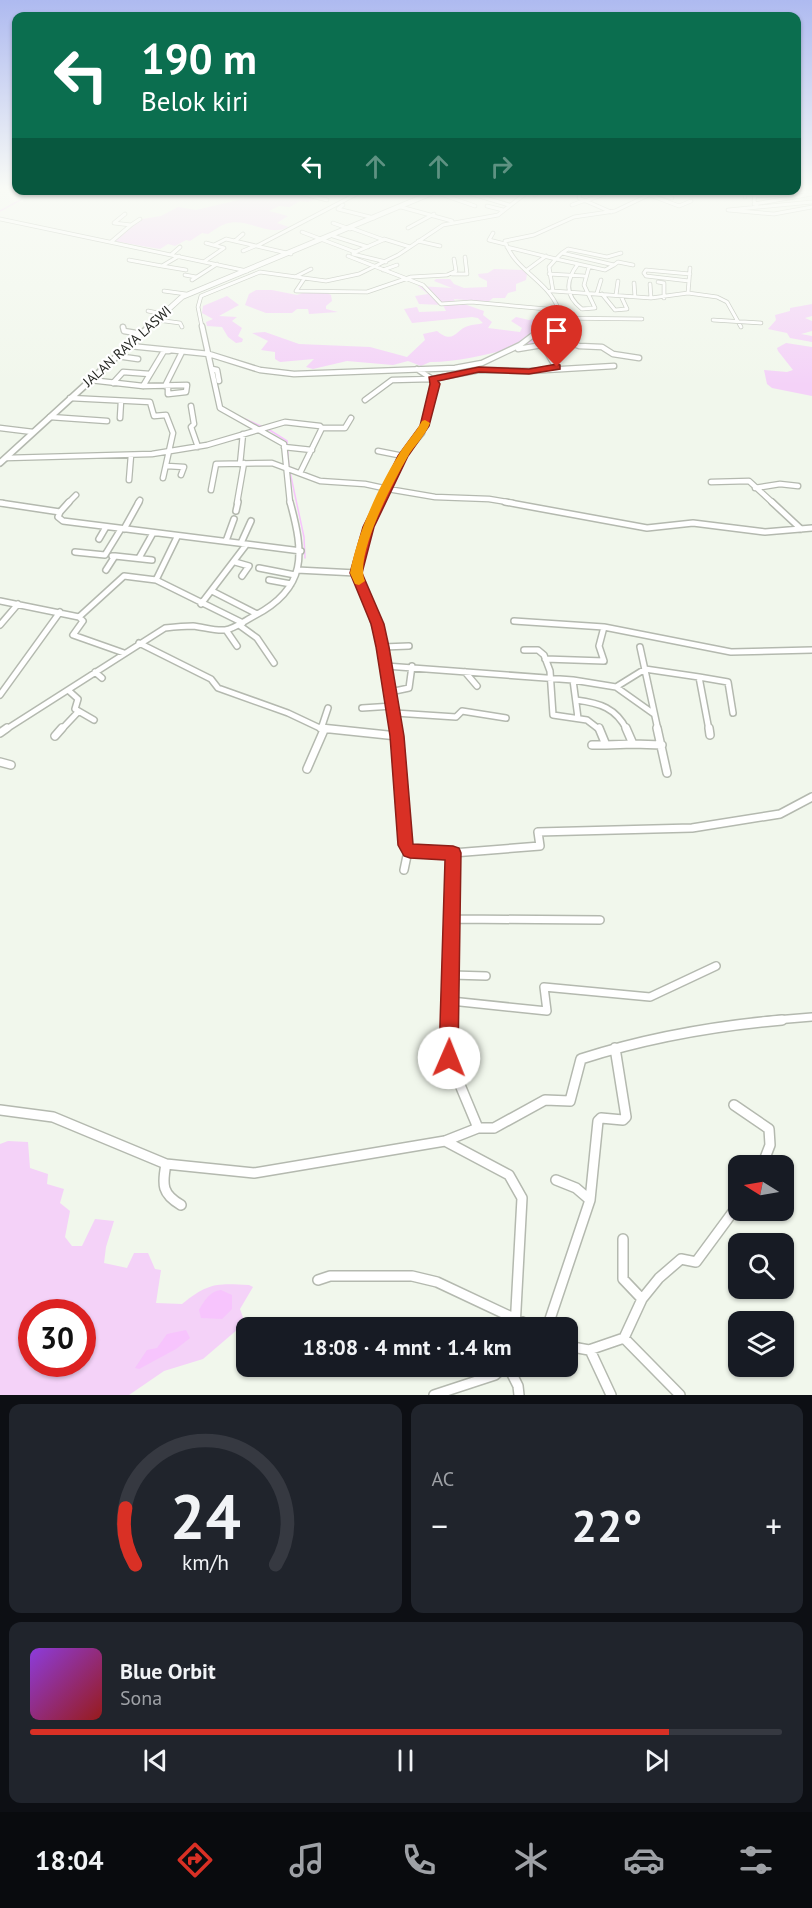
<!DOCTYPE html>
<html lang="id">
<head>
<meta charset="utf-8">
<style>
	:root { --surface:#171b24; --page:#20242c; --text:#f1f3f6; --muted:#9ea1a6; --line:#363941; --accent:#d93025 }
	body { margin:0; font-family:"PT Sans",sans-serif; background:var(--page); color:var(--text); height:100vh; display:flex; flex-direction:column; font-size:22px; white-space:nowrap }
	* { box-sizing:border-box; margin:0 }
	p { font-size:20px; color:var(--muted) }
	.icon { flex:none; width:33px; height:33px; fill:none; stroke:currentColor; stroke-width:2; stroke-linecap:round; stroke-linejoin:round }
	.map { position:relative; height:1395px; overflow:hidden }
	.panel { display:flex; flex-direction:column; gap:9px; padding:9px; background:#0d0f14; flex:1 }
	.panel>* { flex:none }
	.guide { position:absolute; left:12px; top:12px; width:789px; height:183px; border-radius:12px; box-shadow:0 2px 4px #0004; background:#0b6e4f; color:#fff; overflow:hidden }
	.needle { width:39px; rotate:281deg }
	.fabs { position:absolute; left:728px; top:1155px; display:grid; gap:12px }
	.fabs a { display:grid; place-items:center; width:66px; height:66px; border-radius:12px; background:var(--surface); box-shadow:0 2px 4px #0004; font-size:30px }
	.speed { position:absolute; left:18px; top:1299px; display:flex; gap:12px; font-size:30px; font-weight:700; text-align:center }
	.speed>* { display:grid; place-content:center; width:78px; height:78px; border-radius:50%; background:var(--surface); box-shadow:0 2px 4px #0004; line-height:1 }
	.speed .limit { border:9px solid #d22; background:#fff; color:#111 }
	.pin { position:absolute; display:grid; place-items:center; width:51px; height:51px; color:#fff; margin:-62px -26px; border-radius:50% 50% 50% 0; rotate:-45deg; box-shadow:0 0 6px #0007 }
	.pin .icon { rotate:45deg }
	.me { position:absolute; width:66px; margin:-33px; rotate:1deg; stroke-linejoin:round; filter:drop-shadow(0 0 4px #0008) }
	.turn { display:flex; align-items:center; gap:21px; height:126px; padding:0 30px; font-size:27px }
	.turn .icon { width:78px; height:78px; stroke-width:2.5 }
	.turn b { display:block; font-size:42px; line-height:51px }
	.lanes { display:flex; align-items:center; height:57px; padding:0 30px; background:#0003; justify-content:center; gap:30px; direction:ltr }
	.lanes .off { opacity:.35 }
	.big { font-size:45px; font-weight:700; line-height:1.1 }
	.panel .widget { flex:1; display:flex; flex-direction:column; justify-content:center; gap:9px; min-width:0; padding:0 21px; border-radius:12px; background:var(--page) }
	.panel .dial { align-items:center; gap:0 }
	.dial svg { height:156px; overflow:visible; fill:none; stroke:var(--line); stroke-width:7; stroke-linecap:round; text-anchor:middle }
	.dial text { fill:var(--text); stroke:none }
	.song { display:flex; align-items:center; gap:18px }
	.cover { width:72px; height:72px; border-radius:9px; background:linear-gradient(135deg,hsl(270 70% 55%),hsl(0 70% 35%)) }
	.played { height:6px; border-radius:3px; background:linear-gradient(90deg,var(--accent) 85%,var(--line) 85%) }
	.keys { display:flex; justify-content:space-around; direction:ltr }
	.heat { display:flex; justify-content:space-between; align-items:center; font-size:33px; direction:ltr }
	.panel .tiles { flex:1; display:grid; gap:9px; grid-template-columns:1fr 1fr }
	.widget:last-child { grid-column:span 2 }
	.trip { position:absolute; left:236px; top:1317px; width:342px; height:60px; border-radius:12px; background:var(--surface); box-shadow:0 2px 4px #0004; font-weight:700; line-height:60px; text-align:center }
	.menu { display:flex; height:96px; justify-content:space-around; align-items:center; background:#090b0e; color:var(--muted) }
	.menu .icon { width:42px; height:42px }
	.menu .selected { color:var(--accent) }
	.menu b { font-size:27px; color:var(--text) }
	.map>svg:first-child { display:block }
	.green { fill:#f4d2f8; fill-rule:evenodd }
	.water { fill:#f7c4fd }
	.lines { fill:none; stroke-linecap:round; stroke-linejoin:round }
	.stream { stroke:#f7c4fd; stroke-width:1.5 }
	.minor-far4-casing { stroke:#b4b9af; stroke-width:4.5 }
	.minor-far3-casing { stroke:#b4b9af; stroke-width:7 }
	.minor-far2-casing { stroke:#b4b9af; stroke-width:8 }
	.minor-far1-casing { stroke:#b4b9af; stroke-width:10 }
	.minor-casing { stroke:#b4b9af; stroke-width:12 }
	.major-far1-casing { stroke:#b4b9af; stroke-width:6 }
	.major-casing { stroke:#b4b9af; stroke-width:8 }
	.minor-far4 { stroke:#fff; stroke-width:3 }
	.minor-far3 { stroke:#fff; stroke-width:4.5 }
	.minor-far2 { stroke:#fff; stroke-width:5 }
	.minor-far1 { stroke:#fff; stroke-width:7 }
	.minor { stroke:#fff; stroke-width:9 }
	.major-far1 { stroke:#fff; stroke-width:4.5 }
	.major { stroke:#fff; stroke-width:5 }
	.route { fill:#d93025; stroke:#8d1f18; stroke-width:1.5 }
	.slow { fill:#f59e0b }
	.labels { text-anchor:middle; stroke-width:4.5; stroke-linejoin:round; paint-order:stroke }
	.far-street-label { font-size:14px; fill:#262824; stroke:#fff }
</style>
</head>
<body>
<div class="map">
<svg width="812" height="1395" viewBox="0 0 812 1395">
	<rect width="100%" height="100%" fill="#f1f7ec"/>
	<path class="green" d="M 276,191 L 335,191 L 308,202 L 300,201 L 290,207 L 279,206 L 269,211 L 288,216 L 277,223 L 289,227 C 267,238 247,216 225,224 C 219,226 213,231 208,234 L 202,233 L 190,241 L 186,240 L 175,246 L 168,244 L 160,249 L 113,241 L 142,219 L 161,216 L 178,207 L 196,210 Z
		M 494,269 L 524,270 L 527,274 L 526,280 L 516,284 L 516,291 L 508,293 L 505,298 L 493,298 L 488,302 L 454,299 L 456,304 L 464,304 L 484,311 L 483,315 L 492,322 L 488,328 L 520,332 L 522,328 L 511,321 L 516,317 L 529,320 L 551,316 L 569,321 L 553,326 L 556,330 L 548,341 C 508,347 471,362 430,362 L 421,366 L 408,361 L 393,365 L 347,361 L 313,369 L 306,367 L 314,359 L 280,362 L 275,359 L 275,352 L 261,350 L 268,341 L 252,333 L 265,332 L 299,344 L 370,347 L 407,357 L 425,340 L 423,334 L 437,331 C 454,345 455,330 468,326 C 473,324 478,325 483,323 L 478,318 L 472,317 L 412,323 L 404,309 L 417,307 L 419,312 L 446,311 L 443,305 L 419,304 L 415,296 L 428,294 L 418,286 L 452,288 L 434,281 L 436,279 L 450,279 L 454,284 L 464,288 L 487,287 L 487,281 L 479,277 L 478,274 L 488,273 Z
		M 256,290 L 272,290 L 297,295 C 306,291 322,289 331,295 L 332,301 L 326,306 L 326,309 L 338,312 L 309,314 L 308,309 L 297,309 L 292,313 L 266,313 L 245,305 L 249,294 Z
		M 227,296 L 239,305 L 219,316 L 237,317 L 232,321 L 242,328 L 238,336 L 243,339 L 242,342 L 236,343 L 228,337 L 222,327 L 207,326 L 206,322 L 213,319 L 202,313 L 203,306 Z
		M 812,304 L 812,316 L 805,318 L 812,321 L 812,331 L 801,334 L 812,336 L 812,342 L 790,338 L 787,333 L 768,329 L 776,320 L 775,315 L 790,311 L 790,308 Z
		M 786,343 L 812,347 L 812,396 L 772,388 L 767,384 L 764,370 L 787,372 L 793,370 L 778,351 L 777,348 Z
		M 8,1141 L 28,1142 L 30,1168 L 48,1174 L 47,1184 L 64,1189 L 60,1203 L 70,1211 L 65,1237 L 72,1246 L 82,1246 L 95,1219 L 114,1221 L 106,1247 L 104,1263 L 127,1268 L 134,1253 L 148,1253 L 155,1269 L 161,1270 L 156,1303 L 182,1304 C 208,1283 216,1283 249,1285 L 253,1287 L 240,1309 L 245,1323 L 203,1359 L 164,1371 L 129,1395 L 0,1395 L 0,1144 ZM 32,1312 L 82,1312 L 82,1364 L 32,1364 Z"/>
	<path class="water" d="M 221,1290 L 232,1295 L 232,1309 L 222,1319 L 201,1318 L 199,1310 C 204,1301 210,1291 221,1290 Z
		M 186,1330 L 190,1338 L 176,1349 L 139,1369 L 135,1368 L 147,1350 L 157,1348 L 167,1334 Z"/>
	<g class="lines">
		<path class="stream" d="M 0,211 L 31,194 L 69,190
			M 245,419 L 263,427
			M 268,429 L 287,441 L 289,467
			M 290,472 L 304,537 L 305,558"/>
		<g class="minor-far4-casing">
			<path id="minor-far4" d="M 459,190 L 509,205
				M 581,190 L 579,198 L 611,212
				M 591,190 L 594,192
				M 745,190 L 745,197
				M 756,190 L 754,201 L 757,207
				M 435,192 L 475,206
				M 257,193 L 300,193 L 327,200
				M 656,193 L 672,198
				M 535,195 L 541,190
				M 650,195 L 679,206 L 691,201
				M 771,195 L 798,191 L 812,193
				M 754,196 L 771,195 L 769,190
				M 585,201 L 615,190
				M 754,204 L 812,194
				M 343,205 L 338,209 L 374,218
				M 572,205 L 583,201
				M 487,206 L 503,210
				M 401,207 L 452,221
				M 728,210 L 812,202
				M 728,210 L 774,214 L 812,207
				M 0,219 L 247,271
				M 333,223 L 350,229
				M 131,225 L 140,219
				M 351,228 L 384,240
				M 408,228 L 434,214
				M 302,232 L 355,252
				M 493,233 L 489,240 L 505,244
				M 333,236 L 368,247
				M 384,239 L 410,247
				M 235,241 L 243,234
				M 418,241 L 440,246
				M 111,242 L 131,225 L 114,223 L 125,214
				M 214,245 L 226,239 L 291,254
				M 257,246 L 364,190
				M 507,247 L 556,259
				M 243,251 L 255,246
				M 353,253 L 383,240
				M 562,253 L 614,265 L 605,270 L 556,259 Z
				M 562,253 L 568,249 L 607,257 L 621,253
				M 172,254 L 180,247
				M 353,254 L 386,262
				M 348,256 L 423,285 L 441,304 L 471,302 L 558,310
				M 129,260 L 162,266 L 179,256
				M 205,261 L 224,248 L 206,243
				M 578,264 C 565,281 565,296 582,309 L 595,308 L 584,285 L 589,267
				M 614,265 L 618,262 L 633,265
				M 162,266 L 186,270
				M 383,270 L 397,265
				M 527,270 L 546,256
				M 644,273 L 646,270 L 690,274
				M 644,273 L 646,276 L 689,281
				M 452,274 L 467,274 L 465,257
				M 549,274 L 584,276
				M 185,275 L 196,277
				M 295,277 L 311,269
				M 304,279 L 296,291 L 367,292 L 411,277 L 447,275 L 456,271 L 454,259
				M 192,280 L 217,264
				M 658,282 L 664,283 L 664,298
				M 634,283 L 635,297
				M 650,284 L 651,298
				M 164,291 L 186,294
				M 550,291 L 553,291 L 549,267 L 556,259
				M 553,291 L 651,298 L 688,293 L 717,297 L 727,302 L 741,327
				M 597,293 L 601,280
				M 688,293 L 690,268
				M 602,294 L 615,310 L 627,309 L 621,296
				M 616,295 L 618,281
				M 148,311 L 163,314
				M 553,318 L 642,319
				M 157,320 L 180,323 L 182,327
				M 713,320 L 761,323
				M 202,327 L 198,307 L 201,296 L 260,272 L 326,281 L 359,274 L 398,255 L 443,225 L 498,215 L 530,190
				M 543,327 L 558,308 C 547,280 514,270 505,241 L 534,235 L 574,217 L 615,211 L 659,190"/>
		</g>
		<g class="minor-far3-casing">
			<path id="minor-far3" d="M 202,326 L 220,408 L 284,444 L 290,503
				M 123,327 L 124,331 L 142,334
				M 542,344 L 557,369
				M 130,346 L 209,354 L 260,370 L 294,374 L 455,368 L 482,363 L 520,345 L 545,326
				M 518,349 L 566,341 L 579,346 L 602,347 L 613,354 L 639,358
				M 117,356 L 138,359
				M 212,369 L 217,370 L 219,381
				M 90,380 L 143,386 L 187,385 L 186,392 L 168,394 L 168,386
				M 113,383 L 123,372 L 150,374
				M 143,386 L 164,351 L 169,351
				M 165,386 L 182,352 L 179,351
				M 70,398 L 150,402 L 154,416 L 166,415 L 173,433 L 163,478
				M 365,400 L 392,380 L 432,379 L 479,370 L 529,371 L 614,366
				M 191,406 L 194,424 L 191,427 L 198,447
				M 50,417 L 107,421
				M 120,418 L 121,401
				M 0,428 L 33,432
				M 322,428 L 345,428 L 351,418
				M 284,447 L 312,450
				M 378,451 L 403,456
				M 6,458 L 152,454 L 207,445 L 285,422 L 320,426 L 322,428 L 300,473
				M 240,464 L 243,434
				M 167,466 L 184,467 L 181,475
				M 129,480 L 131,455
				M 711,482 L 749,481 L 773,503
				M 755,488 L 780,484 L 798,486
				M 211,490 L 216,464 L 272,463 L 320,481 L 365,484 L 388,489 L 403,456 L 422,433 L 435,384 L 435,381 L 417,369
				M 0,503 L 3,503
				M 68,503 L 76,495
				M 138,503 L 140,500
				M 237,503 L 244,463
				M 381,503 L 388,489 L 435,497 L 489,499 L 513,503"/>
		</g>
		<g class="minor-far2-casing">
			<path id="minor-far2" d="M 505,502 L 647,528 L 693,523 L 765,532 L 812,528
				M 772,502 L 801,529
				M 0,503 L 60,512 L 58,517 L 63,521 L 301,551
				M 236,511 L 238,502
				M 60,512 L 69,502
				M 124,529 L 139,502
				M 177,537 L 156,580 L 243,623
				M 99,539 L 106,527
				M 226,541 L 234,519
				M 241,543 L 251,521
				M 75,552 L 105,555 L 121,529
				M 115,556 L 152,560
				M 139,558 L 153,533
				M 235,562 L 249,566 L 242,576
				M 259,568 L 295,575
				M 106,570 L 115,556 L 112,556
				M 297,570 L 356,573 L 369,527 L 382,502
				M 356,573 C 377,625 391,674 397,730
				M 269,580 L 291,584
				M 212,591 L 257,614
				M 0,601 L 79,617
				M 201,604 L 246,545
				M 79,617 L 124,576 L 156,580
				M 79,617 L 83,621 L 73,635 L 124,653
				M 514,621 L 604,627
				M 0,625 L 18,604
				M 239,625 L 257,638 L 274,663
				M 226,630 L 237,646
				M 139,643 L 211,679 L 218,688 L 288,713 L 324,730
				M 383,647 L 409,646
				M 640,647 L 658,730
				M 524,650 L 538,650 L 544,655 L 550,671 L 553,715 L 587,720 L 600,730
				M 545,659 L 604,661 L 599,646 L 604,627 L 731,652 L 812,650
				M 386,666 L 573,680 L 616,687 L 654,714
				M 95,672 L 102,678
				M 465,672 L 477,686
				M 699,677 L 728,682 L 733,713
				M 573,680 L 578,718
				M 616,687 L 645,669 L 699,677 L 709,730
				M 68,690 L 78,699 L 75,709 L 94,720
				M 390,692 L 409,688 L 412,666
				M 0,695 L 60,612
				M 576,700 C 600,703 616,708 627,730
				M 362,708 L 393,706
				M 395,713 L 456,717 L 462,711 L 506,718
				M 321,729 L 328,708
				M 5,730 L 165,628 C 174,627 184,626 193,626 C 203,627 215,631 225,630 C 234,629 246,620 254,616 C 308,588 304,553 290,502
				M 61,730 L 78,712"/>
		</g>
		<g class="minor-far1-casing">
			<path id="minor-far1" d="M 321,728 L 397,736
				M 396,728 L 408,851 L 453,853 L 540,846 L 538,832 L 692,828 L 780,814 L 812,797
				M 599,728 L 606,745 L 633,744
				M 626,728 L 633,744 L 662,745
				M 657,728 L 667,773
				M 709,728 L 710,735
				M 0,733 L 7,728
				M 55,736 L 62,728
				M 592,745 L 606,745
				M 0,762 L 11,765
				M 307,769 L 324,730
				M 404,870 L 408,851
				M 454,919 L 600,920
				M 452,975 L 486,976
				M 451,1001 L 547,1011 L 544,987 L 650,997 L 716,966
				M 449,1021 L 453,853
				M 764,1021 L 812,1017"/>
		</g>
		<g class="minor-casing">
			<path id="minor" d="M 449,1020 L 450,1061 L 478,1128
				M 734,1105 L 769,1129 L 770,1145 L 762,1166
				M 0,1110 L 53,1117 L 166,1164 L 254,1173 L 445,1141 L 478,1128 L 494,1128 L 545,1100 L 570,1101 L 581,1059 C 646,1038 714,1026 782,1020
				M 445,1141 L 509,1175 L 522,1198 L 515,1328
				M 166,1164 C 162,1185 162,1194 181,1205
				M 556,1180 L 576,1188 L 590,1200
				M 623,1239 L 623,1279 L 642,1299 L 624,1338
				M 318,1280 L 330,1276 L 412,1276 L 437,1282 L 535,1328
				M 642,1299 L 659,1278 L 681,1259 L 696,1262 L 738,1205
				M 547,1328 L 590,1200 L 598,1121 L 601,1118 L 623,1120 L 626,1117 L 615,1048
				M 567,1346 L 589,1350 L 624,1338 L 680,1395
				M 590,1350 L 611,1395
				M 508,1366 L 518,1386 L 519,1395
				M 434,1395 L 495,1375 L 505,1366"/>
		</g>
		<g class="major-far1-casing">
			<path id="major-far1" d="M 149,327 L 182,297 L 439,190"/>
		</g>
		<g class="major-casing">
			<path id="major" d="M 0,463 L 150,326"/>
		</g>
		<use href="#minor-far4" class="minor-far4"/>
		<use href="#minor-far3" class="minor-far3"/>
		<use href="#minor-far2" class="minor-far2"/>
		<use href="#minor-far1" class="minor-far1"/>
		<use href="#minor" class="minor"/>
		<use href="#major-far1" class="major-far1"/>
		<use href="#major" class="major"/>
	</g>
	<linearGradient id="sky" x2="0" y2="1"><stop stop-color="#aebaf0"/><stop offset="0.49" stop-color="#f9fbf6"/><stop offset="1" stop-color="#f9fbf6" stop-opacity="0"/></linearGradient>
	<rect width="812" height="385" fill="url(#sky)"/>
	<path class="route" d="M 557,364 L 560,365 L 560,369 L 529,374 L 479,372 L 438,381 L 440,384 L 429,426 L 408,456 L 374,527 L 362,573 L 384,624 L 389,647 L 404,736 L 413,844 L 453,846 L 459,848 L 461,853 L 458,1058 L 455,1065 L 449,1068 L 442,1065 L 439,1058 L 445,860 L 410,858 L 404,856 L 398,845 L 390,736 L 376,647 L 371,624 L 350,573 L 363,527 L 398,456 L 420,426 L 430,384 L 429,377 L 479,367 L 529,369 Z"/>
	<path class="slow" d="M 425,420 L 430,423 C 425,437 414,445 407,458 C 393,482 354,556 365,581 L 359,585 L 355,584 L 350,573 C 357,535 377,489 398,456 C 405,443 415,434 422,421 Z"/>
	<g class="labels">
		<g class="far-street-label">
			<text transform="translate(127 346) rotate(-42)" y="5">JALAN RAYA LASWI</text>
		</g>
	</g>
</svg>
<div class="fabs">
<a><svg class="needle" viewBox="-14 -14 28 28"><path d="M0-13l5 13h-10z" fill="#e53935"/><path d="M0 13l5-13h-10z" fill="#9ea1a6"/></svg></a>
<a><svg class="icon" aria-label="search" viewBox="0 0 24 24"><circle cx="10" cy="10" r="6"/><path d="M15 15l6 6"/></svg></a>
<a><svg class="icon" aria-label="layers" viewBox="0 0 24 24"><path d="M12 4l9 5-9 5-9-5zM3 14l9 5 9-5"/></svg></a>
</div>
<div class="speed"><div class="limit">30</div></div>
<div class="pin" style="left:557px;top:367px;background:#d93025"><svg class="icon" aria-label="arrive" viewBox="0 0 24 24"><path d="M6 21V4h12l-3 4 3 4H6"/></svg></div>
<svg class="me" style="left:449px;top:1058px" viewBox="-20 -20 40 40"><circle r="19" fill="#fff"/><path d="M0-13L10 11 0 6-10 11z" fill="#d93025"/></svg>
<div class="trip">18:08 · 4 mnt · 1.4 km</div>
<div class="guide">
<div class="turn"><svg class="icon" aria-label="left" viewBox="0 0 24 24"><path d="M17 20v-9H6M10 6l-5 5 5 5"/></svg><div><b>190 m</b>Belok kiri</div></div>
<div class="lanes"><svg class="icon" aria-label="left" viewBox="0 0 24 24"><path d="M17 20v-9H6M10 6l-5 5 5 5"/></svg><svg class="icon off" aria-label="ahead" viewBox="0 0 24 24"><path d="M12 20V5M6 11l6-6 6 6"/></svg><svg class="icon off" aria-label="ahead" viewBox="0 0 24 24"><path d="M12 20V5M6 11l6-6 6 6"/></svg><svg class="icon off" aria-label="right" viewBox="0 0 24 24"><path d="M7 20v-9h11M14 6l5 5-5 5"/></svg></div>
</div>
</div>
<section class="panel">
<div class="tiles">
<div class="widget dial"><svg viewBox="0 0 100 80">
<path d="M14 69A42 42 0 1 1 86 69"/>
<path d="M14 69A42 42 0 0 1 9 40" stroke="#d93025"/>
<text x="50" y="56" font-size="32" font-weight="700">24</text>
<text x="50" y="72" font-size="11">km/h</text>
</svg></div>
<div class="widget"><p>AC</p>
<div class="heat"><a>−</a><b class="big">22°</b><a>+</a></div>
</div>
<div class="widget">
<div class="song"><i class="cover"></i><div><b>Blue Orbit</b><p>Sona</p></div></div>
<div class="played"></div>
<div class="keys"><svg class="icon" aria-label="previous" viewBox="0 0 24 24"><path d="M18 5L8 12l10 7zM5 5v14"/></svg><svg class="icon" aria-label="pause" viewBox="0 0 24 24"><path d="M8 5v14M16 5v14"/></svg><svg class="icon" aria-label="next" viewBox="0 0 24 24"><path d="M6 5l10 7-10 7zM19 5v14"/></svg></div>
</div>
</div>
</section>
<nav class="menu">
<b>18:04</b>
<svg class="icon selected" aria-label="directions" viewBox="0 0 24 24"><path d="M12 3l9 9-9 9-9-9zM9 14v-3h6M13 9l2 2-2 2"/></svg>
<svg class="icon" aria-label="music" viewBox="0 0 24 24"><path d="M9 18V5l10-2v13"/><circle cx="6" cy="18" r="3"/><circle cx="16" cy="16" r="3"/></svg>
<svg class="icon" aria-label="phone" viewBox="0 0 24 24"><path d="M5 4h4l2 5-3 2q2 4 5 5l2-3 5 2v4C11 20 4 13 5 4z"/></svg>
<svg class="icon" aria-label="climate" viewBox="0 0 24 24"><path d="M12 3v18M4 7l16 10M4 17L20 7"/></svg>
<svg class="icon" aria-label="car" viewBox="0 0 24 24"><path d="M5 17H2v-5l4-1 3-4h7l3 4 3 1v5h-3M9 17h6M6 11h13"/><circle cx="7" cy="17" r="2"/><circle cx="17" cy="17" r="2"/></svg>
<svg class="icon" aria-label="filters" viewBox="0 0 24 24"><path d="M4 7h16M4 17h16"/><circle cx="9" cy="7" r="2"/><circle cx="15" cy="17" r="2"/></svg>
</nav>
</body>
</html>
